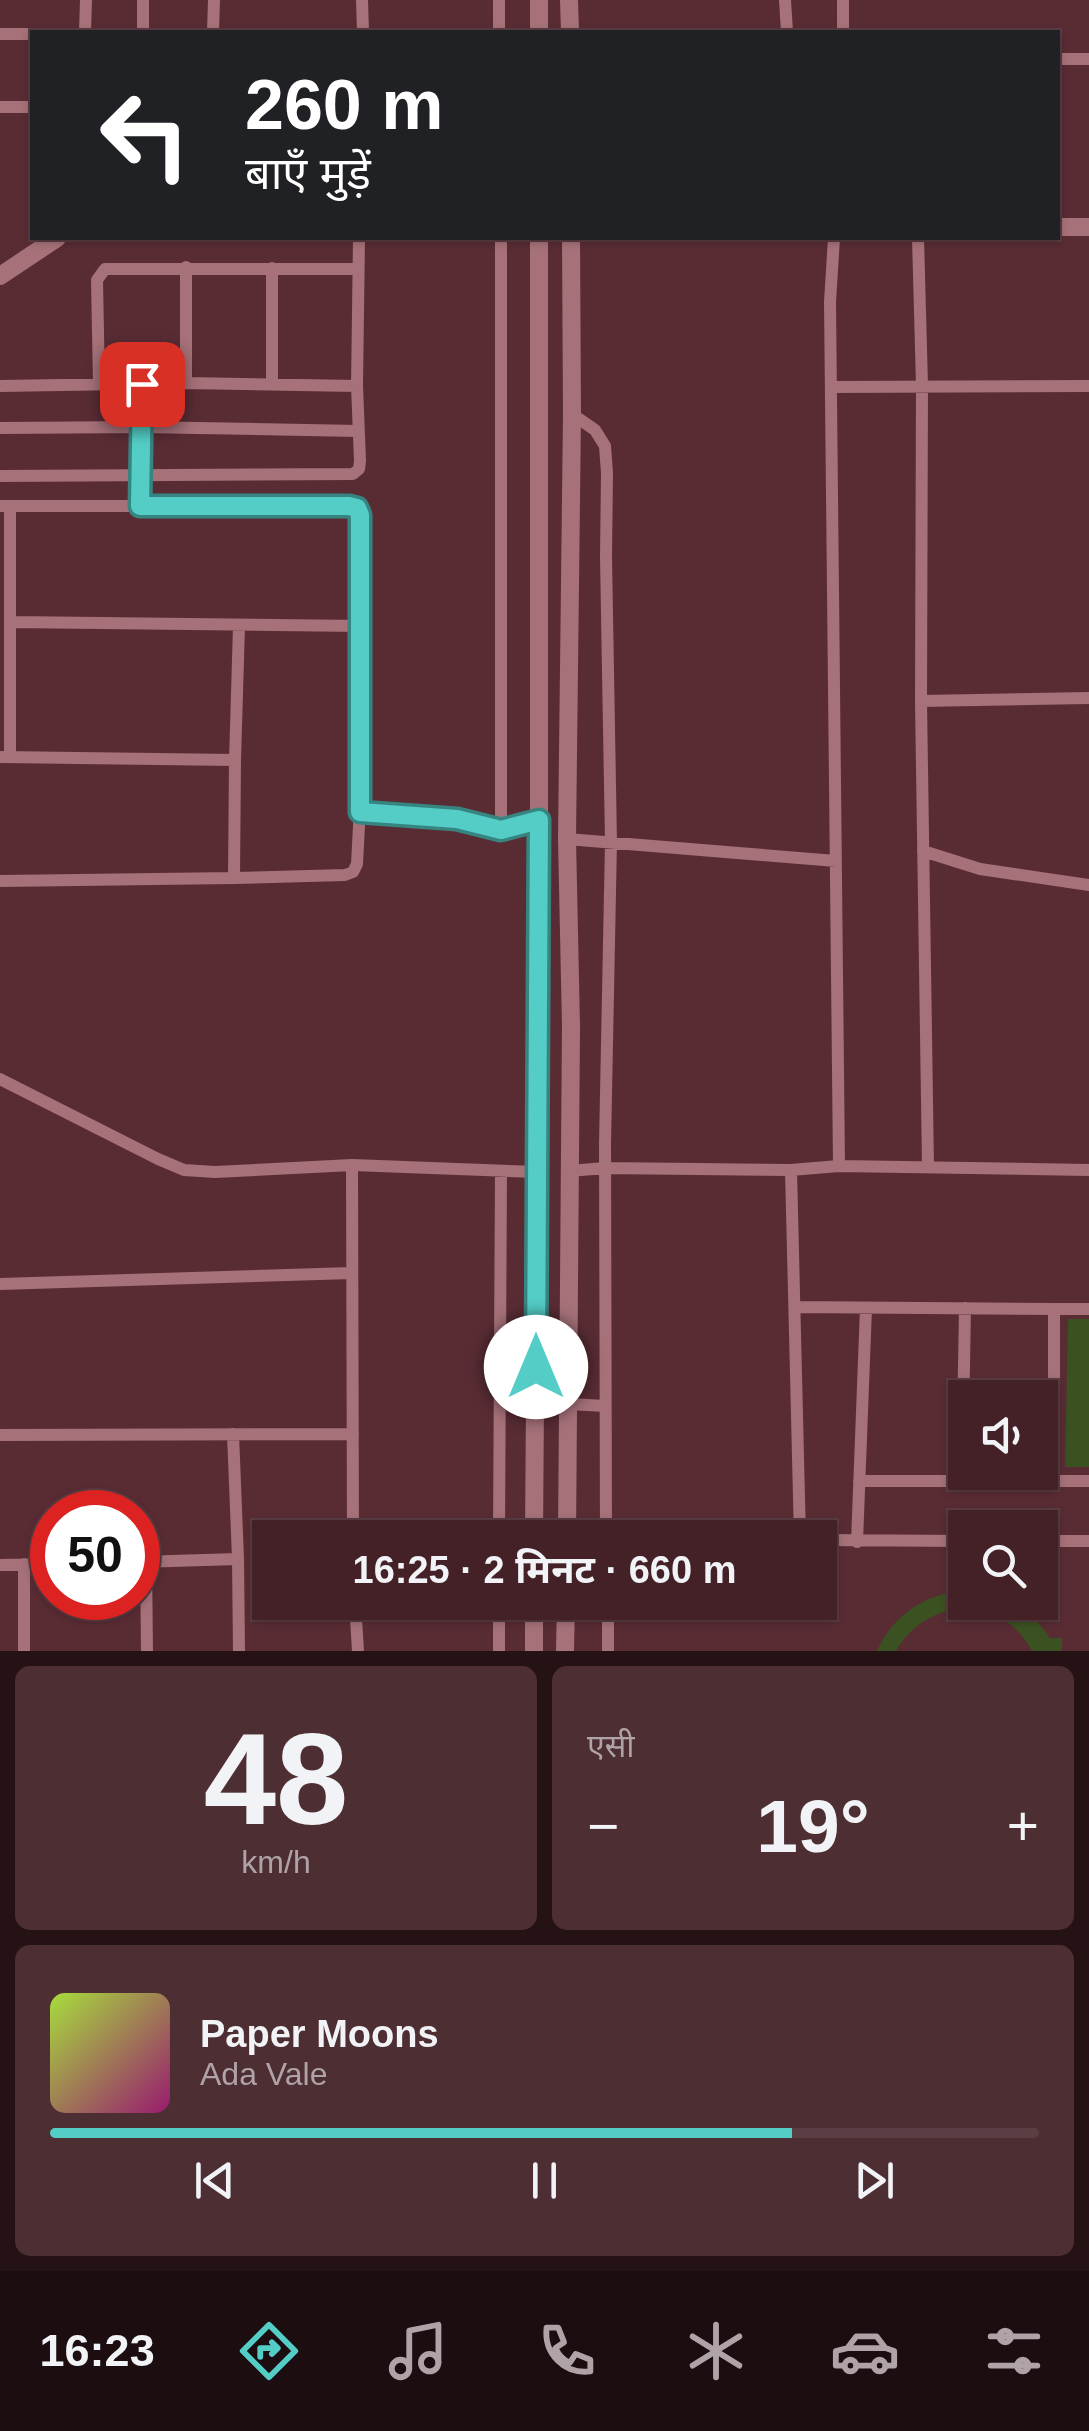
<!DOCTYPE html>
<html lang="hi">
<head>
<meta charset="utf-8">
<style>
	:root { --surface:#432127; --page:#4d2e33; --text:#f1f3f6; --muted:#afa3a7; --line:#5b3e44; --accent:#54cdc6 }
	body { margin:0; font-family:Helvetica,"Noto Sans Devanagari",sans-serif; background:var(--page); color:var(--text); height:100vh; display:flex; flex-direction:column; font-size:38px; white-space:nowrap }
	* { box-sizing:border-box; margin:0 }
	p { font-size:32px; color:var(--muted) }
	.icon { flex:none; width:55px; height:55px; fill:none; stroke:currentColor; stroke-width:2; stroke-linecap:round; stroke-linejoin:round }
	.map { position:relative; height:1651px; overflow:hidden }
	.panel { display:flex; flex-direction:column; gap:15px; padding:15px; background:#251215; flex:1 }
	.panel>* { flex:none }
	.hud { position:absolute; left:30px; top:30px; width:1030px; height:210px; border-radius:0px; box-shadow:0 2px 8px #0004,0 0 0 2px var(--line); background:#202124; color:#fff; overflow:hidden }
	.fabs { position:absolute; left:948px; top:1380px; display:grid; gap:20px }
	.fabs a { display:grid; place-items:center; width:110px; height:110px; border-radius:0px; background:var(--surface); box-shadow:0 2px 8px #0004,0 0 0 2px var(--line); font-size:50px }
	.speed { position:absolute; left:30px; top:1490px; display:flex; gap:20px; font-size:50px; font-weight:700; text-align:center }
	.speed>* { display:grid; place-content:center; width:130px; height:130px; border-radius:50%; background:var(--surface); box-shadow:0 2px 8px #0004,0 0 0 2px var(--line); line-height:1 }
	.speed .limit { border:15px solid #d22; background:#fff; color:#111 }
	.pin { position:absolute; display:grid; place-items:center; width:85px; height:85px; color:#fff; margin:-42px; border-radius:20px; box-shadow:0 5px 15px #0006 }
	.me { position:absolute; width:110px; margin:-55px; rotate:0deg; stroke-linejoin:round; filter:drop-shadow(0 0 8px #0008) }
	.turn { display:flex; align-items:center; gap:35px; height:210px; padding:0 50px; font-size:45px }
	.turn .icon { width:130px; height:130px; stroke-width:2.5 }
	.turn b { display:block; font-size:70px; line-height:85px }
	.big { font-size:75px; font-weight:700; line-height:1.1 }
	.panel .widget { flex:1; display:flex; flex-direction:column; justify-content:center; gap:15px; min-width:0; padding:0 35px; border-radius:15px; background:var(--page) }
	.panel .dial { align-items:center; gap:0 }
	.dial b { font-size:130px; line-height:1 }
	.song { display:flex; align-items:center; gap:30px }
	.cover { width:120px; height:120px; border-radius:15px; background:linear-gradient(135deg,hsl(80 70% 55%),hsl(320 70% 35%)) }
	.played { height:10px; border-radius:5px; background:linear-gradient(90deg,var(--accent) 75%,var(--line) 75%) }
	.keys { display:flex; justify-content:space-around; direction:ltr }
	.heat { display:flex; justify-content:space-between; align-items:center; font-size:55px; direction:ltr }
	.panel .tiles { flex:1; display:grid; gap:15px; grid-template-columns:1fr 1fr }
	.widget:last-child { grid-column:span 2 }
	.trip { position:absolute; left:252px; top:1520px; width:585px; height:100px; border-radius:0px; background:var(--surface); box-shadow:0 2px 8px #0004,0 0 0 2px var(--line); font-weight:700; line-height:100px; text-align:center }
	.tab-bar { display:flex; height:160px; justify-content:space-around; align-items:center; background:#1b0d10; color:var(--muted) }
	.tab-bar .icon { width:70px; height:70px }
	.tab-bar .current { color:var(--accent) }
	.tab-bar b { font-size:45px; color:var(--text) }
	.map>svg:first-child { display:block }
	.green { fill:#3b5121 }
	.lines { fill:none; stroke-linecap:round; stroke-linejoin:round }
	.street { stroke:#a67179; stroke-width:12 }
	.secondary { stroke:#a67179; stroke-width:18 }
	.route-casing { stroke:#378581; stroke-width:25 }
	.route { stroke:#54cdc6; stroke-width:18 }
</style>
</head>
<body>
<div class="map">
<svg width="1089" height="1651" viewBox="0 0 1089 1651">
	<rect width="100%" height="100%" fill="#592c34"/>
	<path class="green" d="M 1068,1319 L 1089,1319 L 1089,1467 L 1065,1467 Z
		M 956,1591 L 965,1591 L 965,1602 C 1011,1602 1021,1597 1050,1638 L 1062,1638 L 1062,1651 L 1032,1651 C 1001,1593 929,1596 896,1651 L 877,1651 C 892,1617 920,1598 956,1591 Z"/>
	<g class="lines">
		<path class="street" d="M 143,0 L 143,32
			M 362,0 L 363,32
			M 499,0 L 499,32
			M 785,0 L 787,32
			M 85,32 L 86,0
			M 213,32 L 214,0
			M 843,32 L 843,0
			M 0,34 L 32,34
			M 1058,59 L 1089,59
			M 0,107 L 32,107
			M 834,238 L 830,302 L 839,1166
			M 918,238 L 922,385 L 921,701 L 928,1167
			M 186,267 L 186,383
			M 99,384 L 97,280 L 105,269 L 358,269
			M 272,385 L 272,268
			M 0,386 L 186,383 L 357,386 L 359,238
			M 831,387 L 1089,386
			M 572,414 L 595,430 L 605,446 L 607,473 L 606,557 L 611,842 L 605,1144 L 606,1538
			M 0,428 L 141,427 L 358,431
			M 0,476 L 353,474 L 359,469 L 360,461 L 357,386
			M 0,506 L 349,506 L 357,508 L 360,515 L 361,626 L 11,622
			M 141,506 L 142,384
			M 921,701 L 1089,698
			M 0,757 L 235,760
			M 10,757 L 10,506
			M 360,812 L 457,819 L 501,830 L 539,820
			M 501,830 L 501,238
			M 567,839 L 836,861
			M 923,851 L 980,869 L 1089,885
			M 234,878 L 345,875 L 353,872 L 357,864 L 361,787 L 361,626
			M 0,881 L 234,878 L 235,760 L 239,626
			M 0,1079 L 158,1159 L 184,1170 L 215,1172 L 352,1165 L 537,1172
			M 352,1165 L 353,1538
			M 791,1170 L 800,1538
			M 569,1171 L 605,1168 L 791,1170 L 839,1166 L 1089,1170
			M 0,1284 L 352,1273
			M 796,1307 L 1054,1309
			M 568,1404 L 605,1406
			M 233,1434 L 238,1559
			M 0,1435 L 353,1434
			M 859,1481 L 1089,1481
			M 962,1481 L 965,1308
			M 1054,1481 L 1054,1309 L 1089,1309
			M 499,1523 L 534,1527
			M 499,1538 L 501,1171
			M 820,1540 L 965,1541
			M 1040,1541 L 1089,1541
			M 857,1542 L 866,1308
			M 146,1561 L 147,1651
			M 138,1562 L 238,1559 L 239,1651
			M 24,1564 L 24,1651
			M 0,1565 L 52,1564
			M 355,1602 L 358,1651
			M 499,1602 L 499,1651
			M 608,1602 L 608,1651"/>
		<path class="secondary" d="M 539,0 L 539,32
			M 569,0 L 570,32
			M 1058,227 L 1089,227
			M 0,276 L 57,238
			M 534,1538 L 539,850 L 539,238
			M 567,1538 L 571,1026 L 567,839 L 572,414 L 571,238
			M 534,1602 L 534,1651
			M 565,1651 L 566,1602"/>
	</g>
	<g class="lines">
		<g class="route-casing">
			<path id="route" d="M 142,384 L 140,506 L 349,506 L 357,508 L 360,515 L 360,812 L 457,819 L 501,830 L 539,820 L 536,1367"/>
		</g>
		<use href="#route" class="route"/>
	</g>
</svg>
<div class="fabs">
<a><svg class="icon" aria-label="sound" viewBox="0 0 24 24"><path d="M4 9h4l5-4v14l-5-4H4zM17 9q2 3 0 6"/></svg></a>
<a><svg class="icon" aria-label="search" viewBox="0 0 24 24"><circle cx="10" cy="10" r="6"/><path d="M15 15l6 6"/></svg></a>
</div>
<div class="speed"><div class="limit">50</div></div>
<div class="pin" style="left:142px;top:384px;background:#d93025"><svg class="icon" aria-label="arrive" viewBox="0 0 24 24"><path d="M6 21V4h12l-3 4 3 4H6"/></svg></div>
<svg class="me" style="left:536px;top:1367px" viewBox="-20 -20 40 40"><circle r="19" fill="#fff"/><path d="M0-13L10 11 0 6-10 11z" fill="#54cdc6"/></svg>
<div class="trip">16:25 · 2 मिनट · 660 m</div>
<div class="hud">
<div class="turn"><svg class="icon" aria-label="left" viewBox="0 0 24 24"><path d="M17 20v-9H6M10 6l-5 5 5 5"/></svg><div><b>260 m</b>बाएँ मुड़ें</div></div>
</div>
</div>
<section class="panel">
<div class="tiles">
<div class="widget dial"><b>48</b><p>km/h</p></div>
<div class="widget"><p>एसी</p>
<div class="heat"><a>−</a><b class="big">19°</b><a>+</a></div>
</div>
<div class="widget">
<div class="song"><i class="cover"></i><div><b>Paper Moons</b><p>Ada Vale</p></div></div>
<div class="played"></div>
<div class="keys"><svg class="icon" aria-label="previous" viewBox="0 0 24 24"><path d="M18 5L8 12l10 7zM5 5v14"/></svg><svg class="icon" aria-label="pause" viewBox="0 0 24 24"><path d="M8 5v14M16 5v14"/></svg><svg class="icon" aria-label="next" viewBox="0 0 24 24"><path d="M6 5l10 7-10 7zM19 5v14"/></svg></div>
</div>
</div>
</section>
<nav class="tab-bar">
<b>16:23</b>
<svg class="icon current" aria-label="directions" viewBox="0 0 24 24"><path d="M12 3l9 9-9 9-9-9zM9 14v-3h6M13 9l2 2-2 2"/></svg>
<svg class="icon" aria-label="music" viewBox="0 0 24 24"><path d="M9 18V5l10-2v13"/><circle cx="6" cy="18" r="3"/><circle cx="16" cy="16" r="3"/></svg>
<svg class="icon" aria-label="phone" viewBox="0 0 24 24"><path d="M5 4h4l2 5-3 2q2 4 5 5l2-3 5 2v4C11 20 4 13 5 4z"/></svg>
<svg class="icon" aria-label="climate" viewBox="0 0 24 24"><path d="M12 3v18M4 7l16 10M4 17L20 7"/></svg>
<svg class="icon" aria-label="car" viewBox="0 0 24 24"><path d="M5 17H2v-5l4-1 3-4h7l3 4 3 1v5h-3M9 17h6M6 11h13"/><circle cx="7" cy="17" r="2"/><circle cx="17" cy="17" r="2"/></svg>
<svg class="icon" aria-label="filters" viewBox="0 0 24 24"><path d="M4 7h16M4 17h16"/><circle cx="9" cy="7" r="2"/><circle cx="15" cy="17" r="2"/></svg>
</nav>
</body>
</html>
